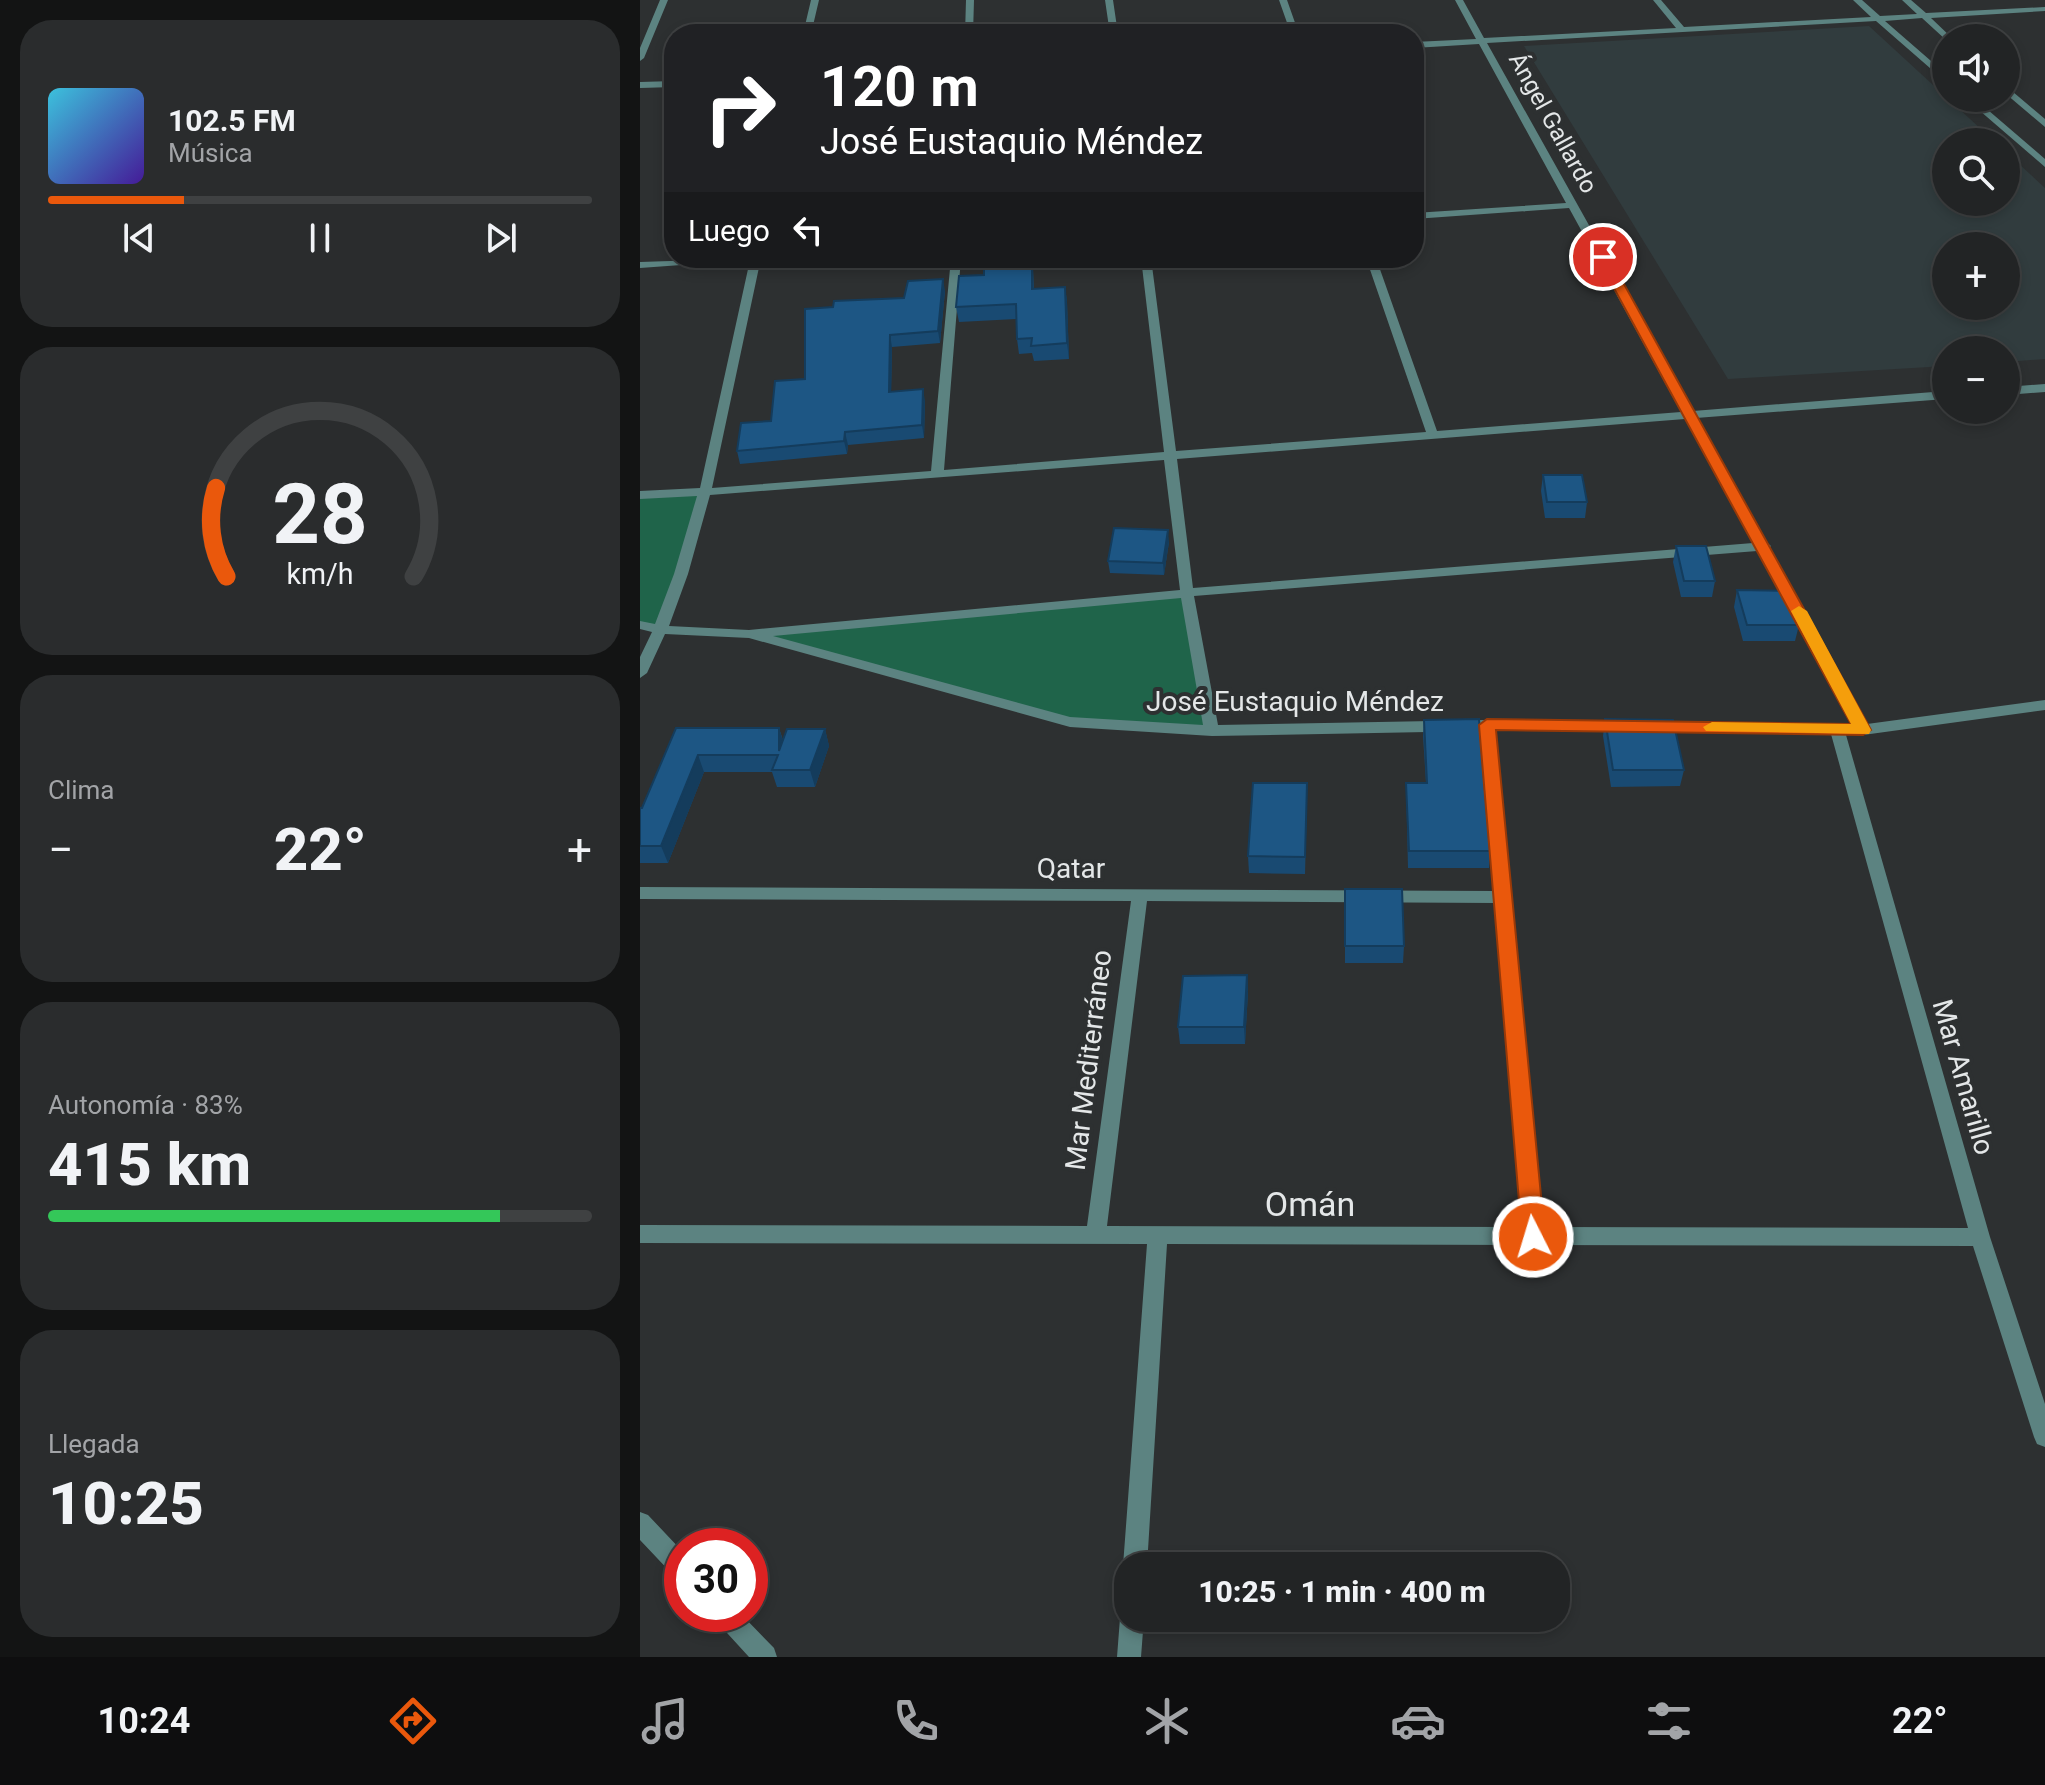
<!DOCTYPE html>
<html lang="es">
<head>
<meta charset="utf-8">
<style>
	:root { --surface:#222425; --page:#2a2c2d; --text:#f1f3f6; --muted:#a2a4a7; --line:#3f4142; --accent:#ea580c }
	body { margin:0; font-family:Roboto,sans-serif; background:var(--page); color:var(--text); height:100vh; display:flex; flex-direction:column; font-size:30px; white-space:nowrap }
	* { box-sizing:border-box; margin:0 }
	p { font-size:26px; color:var(--muted) }
	.icon { flex:none; width:44px; height:44px; fill:none; stroke:currentColor; stroke-width:2; stroke-linecap:round; stroke-linejoin:round }
	.map { position:relative; flex:1; overflow:hidden }
	.side { display:flex; flex-direction:column; gap:20px; padding:20px; background:#131414; width:640px }
	.side>* { flex:none }
	.hud { position:absolute; left:24px; top:24px; width:760px; height:244px; border-radius:32px; box-shadow:0 4px 12px #0003,0 0 0 2px var(--line); background:#202124; color:#fff; overflow:hidden }
	.tools { position:absolute; left:1292px; top:24px; display:grid; gap:16px }
	.tools a { display:grid; place-items:center; width:88px; height:88px; border-radius:50%; background:var(--surface); box-shadow:0 4px 12px #0003,0 0 0 2px var(--line); font-size:40px }
	.speed { position:absolute; left:24px; top:1528px; display:flex; gap:16px; font-size:40px; font-weight:700; text-align:center }
	.speed>* { display:grid; place-content:center; width:104px; height:104px; border-radius:50%; background:var(--surface); box-shadow:0 4px 12px #0003,0 0 0 2px var(--line); line-height:1 }
	.speed .limit { border:12px solid #d22; background:#fff; color:#111 }
	.pin { position:absolute; display:grid; place-items:center; width:68px; height:68px; color:#fff; margin:-34px; border:4px solid #fff; border-radius:50%; box-shadow:0 2px 8px #0007 }
	.me { position:absolute; width:88px; margin:-44px; rotate:355deg; stroke-linejoin:round; filter:drop-shadow(0 0 6px #0008) }
	.turn { display:flex; align-items:center; gap:28px; height:168px; padding:0 24px; font-size:36px }
	.turn .icon { width:104px; height:104px; stroke-width:2.5 }
	.turn b { display:block; font-size:56px; line-height:68px }
	.then { display:flex; align-items:center; height:76px; padding:0 24px; background:#0003; gap:16px; font-size:30px }
	.big { font-size:60px; font-weight:800; line-height:1.1 }
	.side .widget { flex:1; display:flex; flex-direction:column; justify-content:center; gap:12px; min-width:0; padding:0 28px; border-radius:32px; background:var(--page) }
	.side .dial { align-items:center; gap:0 }
	.dial svg { height:208px; overflow:visible; fill:none; stroke:var(--line); stroke-width:7; stroke-linecap:round; text-anchor:middle }
	.dial text { fill:var(--text); stroke:none }
	.song { display:flex; align-items:center; gap:24px }
	.cover { width:96px; height:96px; border-radius:12px; background:linear-gradient(135deg,hsl(190 70% 55%),hsl(260 70% 35%)) }
	.played { height:8px; border-radius:4px; background:linear-gradient(90deg,var(--accent) 25%,var(--line) 25%) }
	.keys { display:flex; justify-content:space-around; direction:ltr }
	.heat { display:flex; justify-content:space-between; align-items:center; font-size:44px; direction:ltr }
	.charge { height:12px; border-radius:6px; background:linear-gradient(90deg,#34c759 83%,var(--line) 0) }
	.trip { position:absolute; left:474px; top:1552px; width:456px; height:80px; border-radius:32px; background:var(--surface); box-shadow:0 4px 12px #0003,0 0 0 2px var(--line); font-weight:800; line-height:80px; text-align:center }
	.tabs { display:flex; height:128px; justify-content:space-around; align-items:center; background:#0e0e0f; color:var(--muted) }
	.tabs .icon { width:56px; height:56px }
	.tabs .active { color:var(--accent) }
	.tabs b { font-size:36px; color:var(--text) }
	main { display:flex; flex:1; min-height:0 }
	.map>svg:first-child { display:block }
	.built { fill:#313c3e; fill-rule:evenodd }
	.green { fill:#1f644a }
	.lines { fill:none; stroke-linecap:round; stroke-linejoin:round }
	.street { fill:#5c8381; fill-rule:evenodd }
	.wall { fill:#194a72 }
	.shaded-wall { fill:#143c5c }
	.building { fill:#1d5684; stroke:#143c5c; stroke-width:2 }
	.route { fill:#ea580c; stroke:#983908; stroke-width:2 }
	.slow { fill:#f59e0b }
	.labels { text-anchor:middle; stroke-width:8; stroke-linejoin:round; paint-order:stroke }
	.far-street-label { font-size:24px; fill:#e4e7e8; stroke:#2d3031 }
	.street-label { font-size:28px; fill:#e4e7e8; stroke:#2d3031 }
	.near-street-label { font-size:34px; fill:#e4e7e8; stroke:#2d3031 }
</style>
</head>
<body>
<main>
<section class="side">
<div class="widget">
<div class="song"><i class="cover"></i><div><b>102.5 FM</b><p>Música</p></div></div>
<div class="played"></div>
<div class="keys"><svg class="icon" aria-label="previous" viewBox="0 0 24 24"><path d="M18 5L8 12l10 7zM5 5v14"/></svg><svg class="icon" aria-label="pause" viewBox="0 0 24 24"><path d="M8 5v14M16 5v14"/></svg><svg class="icon" aria-label="next" viewBox="0 0 24 24"><path d="M6 5l10 7-10 7zM19 5v14"/></svg></div>
</div>
<div class="widget dial"><svg viewBox="0 0 100 80">
<path d="M14 69A42 42 0 1 1 86 69"/>
<path d="M14 69A42 42 0 0 1 10 35" stroke="#ea580c"/>
<text x="50" y="56" font-size="32" font-weight="700">28</text>
<text x="50" y="72" font-size="11">km/h</text>
</svg></div>
<div class="widget"><p>Clima</p>
<div class="heat"><a>−</a><b class="big">22°</b><a>+</a></div>
</div>
<div class="widget"><p>Autonomía · 83%</p><b class="big">415 km</b><div class="charge"></div></div>
<div class="widget"><p>Llegada</p><b class="big">10:25</b></div>
</section>
<div class="map">
<svg width="1405" height="1657" viewBox="0 0 1405 1657">
	<rect width="100%" height="100%" fill="#2d3031"/>
	<path class="built" d="M 1229,26 L 1355,142 L 1306,142 L 1306,202 L 1366,202 L 1366,152 L 1405,188 L 1405,359 L 1366,362 L 1366,350 L 1306,350 L 1306,366 L 1088,379 L 884,46 ZM 1306,246 L 1366,246 L 1366,306 L 1306,306 Z"/>
	<path class="green" d="M 60,494 L 20,629 L 0,624 L 0,496 Z
		M 545,595 L 569,729 L 431,720 L 116,635 Z"/>
	<g class="lines">
		<path class="street" d="M 20,0 L 28,0 L 4,58 L 0,61 L 0,48 Z
			M 171,0 L 179,0 L 171,34 L 163,34 Z
			M 326,0 L 334,0 L 333,34 L 325,34 Z
			M 465,0 L 473,0 L 478,34 L 470,34 Z
			M 639,0 L 647,0 L 659,34 L 651,34 Z
			M 815,0 L 823,0 L 844,38 L 1036,28 L 1013,0 L 1021,0 L 1044,27 L 1231,17 L 1213,0 L 1222,0 L 1240,16 L 1277,14 L 1262,0 L 1271,0 L 1286,13 L 1405,7 L 1405,11 L 1291,18 L 1312,38 L 1306,40 L 1282,18 L 1245,21 L 1306,74 L 1306,82 L 1236,21 L 847,43 L 1053,411 L 1306,391 L 1306,399 L 1056,418 L 1126,542 L 1131,546 L 1129,548 L 1227,724 L 1405,700 L 1405,710 L 1223,735 L 1206,735 L 1350,1237 L 1405,1404 L 1405,1447 L 1397,1444 L 1394,1437 L 1333,1246 L 527,1244 L 507,1566 L 488,1566 L 488,1575 L 483,1566 L 507,1244 L 0,1243 L 0,1225 L 447,1226 L 491,901 L 0,899 L 0,887 L 854,891 L 840,731 L 572,736 L 430,727 L 109,638 L 25,634 L 7,673 L 0,678 L 0,657 L 12,632 L 0,629 L 0,621 L 15,624 L 34,574 L 57,496 L 0,499 L 0,491 L 60,488 L 110,260 L 0,268 L 0,262 L 121,258 L 72,488 L 291,471 L 311,258 L 321,258 L 304,470 L 524,452 L 501,258 L 511,258 L 536,451 L 786,432 L 726,258 L 736,258 L 797,431 L 1041,412 L 929,208 L 774,219 L 774,213 L 926,203 L 839,44 L 774,48 L 774,42 L 836,39 ZM 1045,419 L 1113,543 L 553,588 L 537,459 ZM 524,460 L 540,590 L 109,630 L 29,626 L 48,574 L 70,495 ZM 1117,551 L 1213,725 L 1012,722 L 1004,727 L 1012,732 L 1191,734 L 1328,1228 L 902,1227 L 855,731 L 985,731 L 992,726 L 985,721 L 847,720 L 578,725 L 554,596 ZM 541,598 L 563,725 L 430,717 L 133,636 ZM 507,901 L 855,903 L 882,1227 L 467,1226 Z
			M 34,81 L 34,87 L 0,88 L 0,82 Z
			M 1366,86 L 1405,119 L 1405,127 L 1366,94 Z
			M 1325,98 L 1334,98 L 1405,159 L 1405,167 Z
			M 1405,384 L 1405,392 L 1366,395 L 1366,387 Z
			M 0,1512 L 8,1515 L 42,1551 L 42,1580 L 34,1576 L 0,1540 Z
			M 488,1608 L 488,1618 L 504,1618 L 501,1657 L 477,1657 L 480,1618 L 484,1610 Z
			M 73,1614 L 101,1614 L 134,1648 L 137,1657 L 109,1657 L 77,1622 Z"/>
	</g>
	<path class="wall" d="M 393,268 L 394,289 L 425,287 L 427,302 L 429,359 L 394,361 L 392,353 L 379,354 L 377,339 L 376,319 L 319,322 L 316,307 L 344,275 Z
		M 305,291 L 300,343 L 252,347 L 251,391 L 285,401 L 284,438 L 208,445 L 207,454 L 100,464 L 97,451 L 131,421 L 165,379 L 264,298 Z
		M 903,475 L 947,502 L 945,518 L 905,518 L 901,491 Z
		M 529,542 L 524,575 L 470,573 L 468,561 Z
		M 1036,546 L 1075,581 L 1072,597 L 1041,597 L 1033,562 Z
		M 1097,590 L 1159,625 L 1155,641 L 1103,641 L 1094,607 Z
		M 965,719 L 1044,770 L 1040,786 L 971,787 L 963,736 Z
		M 784,720 L 850,851 L 849,868 L 768,868 L 766,783 L 786,783 L 783,736 Z
		M 36,728 L 139,728 L 143,740 L 185,729 L 189,746 L 175,787 L 137,787 L 132,772 L 64,772 L 28,863 L 0,863 L 0,808 L 2,808 Z
		M 667,800 L 665,874 L 609,873 L 608,856 Z
		M 705,889 L 764,946 L 763,963 L 705,963 Z
		M 607,975 L 608,992 L 605,1044 L 540,1044 L 538,1027 Z"/>
	<path class="shaded-wall" d="M 392,258 L 393,268 L 394,304 L 392,289 Z
		M 303,279 L 305,291 L 300,343 L 298,331 Z
		M 425,287 L 427,302 L 429,359 L 427,343 Z
		M 250,335 L 252,347 L 251,404 L 249,392 Z
		M 283,389 L 285,401 L 284,438 L 282,425 Z
		M 205,432 L 208,445 L 207,454 L 204,441 Z
		M 528,530 L 529,542 L 524,575 L 523,563 Z
		M 139,728 L 144,745 L 139,751 Z
		M 185,729 L 189,746 L 175,787 L 170,770 Z
		M 58,755 L 64,772 L 28,863 L 21,846 Z
		M 607,975 L 608,992 L 605,1044 L 604,1027 Z"/>
	<path class="building" d="M 344,258 L 392,258 L 392,289 L 425,287 L 427,343 L 391,346 L 392,338 L 377,339 L 376,304 L 316,307 L 319,276 L 344,275 Z
		M 303,279 L 298,331 L 250,335 L 249,392 L 283,389 L 282,425 L 205,432 L 204,441 L 97,451 L 101,423 L 131,421 L 135,381 L 165,379 L 165,309 L 193,307 L 194,301 L 264,298 L 268,281 Z
		M 903,475 L 942,475 L 947,502 L 907,502 Z
		M 474,528 L 528,530 L 523,563 L 468,561 Z
		M 1036,546 L 1066,546 L 1075,581 L 1044,581 Z
		M 1097,590 L 1148,591 L 1159,625 L 1107,625 Z
		M 839,719 L 850,851 L 769,851 L 766,783 L 787,783 L 784,720 Z
		M 965,719 L 1033,720 L 1044,770 L 973,770 Z
		M 36,728 L 139,728 L 139,751 L 147,729 L 185,729 L 170,770 L 132,770 L 138,755 L 58,755 L 21,846 L 0,846 L 0,808 L 2,808 Z
		M 613,783 L 667,783 L 665,857 L 608,856 Z
		M 705,889 L 762,889 L 764,946 L 705,946 Z
		M 607,975 L 604,1027 L 538,1027 L 543,976 Z"/>
	<path class="route" d="M 963,254 L 969,257 L 1231,730 L 1223,735 L 856,730 L 905,1237 L 901,1244 L 893,1247 L 885,1244 L 882,1237 L 839,725 L 847,719 L 1211,724 L 957,257 Z"/>
	<path class="slow" d="M 1159,606 L 1167,611 L 1231,730 L 1229,734 L 1066,731 L 1063,727 L 1072,722 L 1211,724 L 1151,611 Z"/>
	<g class="labels">
		<g class="far-street-label">
			<text transform="translate(913 123) rotate(61)" y="8">Ángel Gallardo</text>
		</g>
		<g class="street-label">
			<text x="655" y="711">José Eustaquio Méndez</text>
			<text x="431" y="878">Qatar</text>
			<text transform="translate(448 1060) rotate(-83)" y="10">Mar Mediterráneo</text>
			<text transform="translate(1324 1077) rotate(74)" y="10">Mar Amarillo</text>
		</g>
		<g class="near-street-label">
			<text x="670" y="1216">Omán</text>
		</g>
	</g>
</svg>
<div class="tools">
<a><svg class="icon" aria-label="sound" viewBox="0 0 24 24"><path d="M4 9h4l5-4v14l-5-4H4zM17 9q2 3 0 6"/></svg></a>
<a><svg class="icon" aria-label="search" viewBox="0 0 24 24"><circle cx="10" cy="10" r="6"/><path d="M15 15l6 6"/></svg></a>
<a>+</a>
<a>−</a>
</div>
<div class="speed"><div class="limit">30</div></div>
<div class="pin" style="left:963px;top:257px;background:#d93025"><svg class="icon" aria-label="arrive" viewBox="0 0 24 24"><path d="M6 21V4h12l-3 4 3 4H6"/></svg></div>
<svg class="me" style="left:893px;top:1237px" viewBox="-20 -20 40 40"><circle r="17" fill="#ea580c" stroke="#fff" stroke-width="3"/><path d="M0-11L8 9 0 5-8 9z" fill="#fff"/></svg>
<div class="trip">10:25 · 1 min · 400 m</div>
<div class="hud">
<div class="turn"><svg class="icon" aria-label="right" viewBox="0 0 24 24"><path d="M7 20v-9h11M14 6l5 5-5 5"/></svg><div><b>120 m</b>José Eustaquio Méndez</div></div>
<div class="then">Luego<svg class="icon" aria-label="left" viewBox="0 0 24 24"><path d="M17 20v-9H6M10 6l-5 5 5 5"/></svg></div>
</div>
</div>
</main>
<nav class="tabs">
<b>10:24</b>
<svg class="icon active" aria-label="directions" viewBox="0 0 24 24"><path d="M12 3l9 9-9 9-9-9zM9 14v-3h6M13 9l2 2-2 2"/></svg>
<svg class="icon" aria-label="music" viewBox="0 0 24 24"><path d="M9 18V5l10-2v13"/><circle cx="6" cy="18" r="3"/><circle cx="16" cy="16" r="3"/></svg>
<svg class="icon" aria-label="phone" viewBox="0 0 24 24"><path d="M5 4h4l2 5-3 2q2 4 5 5l2-3 5 2v4C11 20 4 13 5 4z"/></svg>
<svg class="icon" aria-label="climate" viewBox="0 0 24 24"><path d="M12 3v18M4 7l16 10M4 17L20 7"/></svg>
<svg class="icon" aria-label="car" viewBox="0 0 24 24"><path d="M5 17H2v-5l4-1 3-4h7l3 4 3 1v5h-3M9 17h6M6 11h13"/><circle cx="7" cy="17" r="2"/><circle cx="17" cy="17" r="2"/></svg>
<svg class="icon" aria-label="filters" viewBox="0 0 24 24"><path d="M4 7h16M4 17h16"/><circle cx="9" cy="7" r="2"/><circle cx="15" cy="17" r="2"/></svg>
<b>22°</b>
</nav>
</body>
</html>
